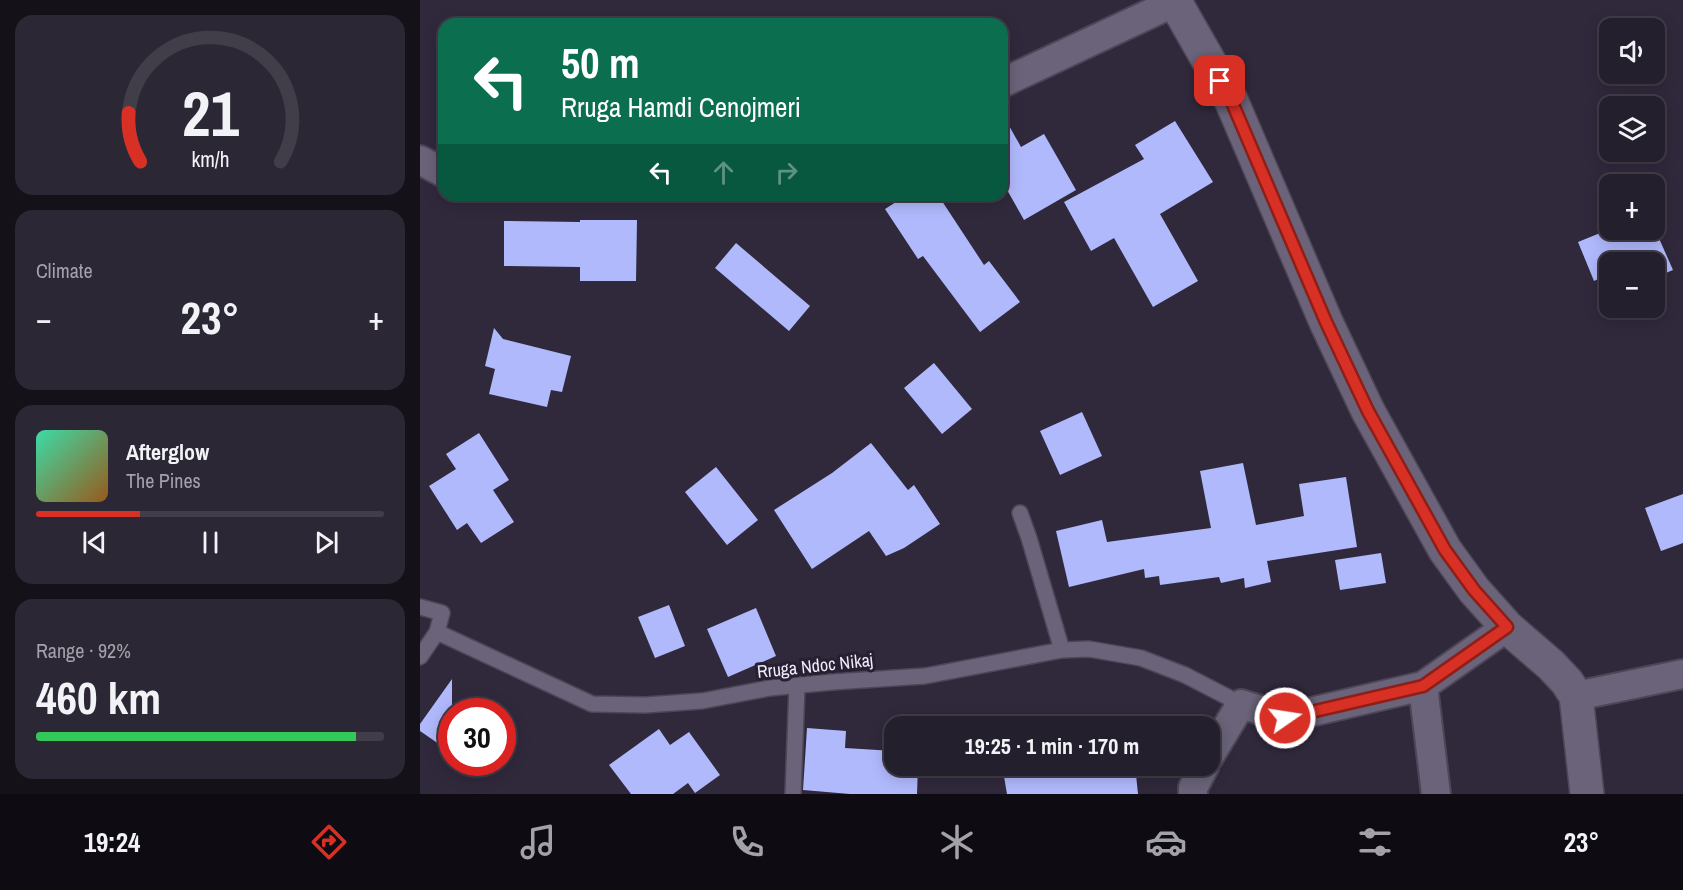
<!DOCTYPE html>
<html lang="en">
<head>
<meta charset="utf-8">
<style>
	:root { --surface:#241f2d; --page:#2c2735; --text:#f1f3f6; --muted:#a3a2aa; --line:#413d49; --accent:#d93025 }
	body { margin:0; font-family:"Archivo Narrow",sans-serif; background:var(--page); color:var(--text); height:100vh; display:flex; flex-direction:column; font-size:22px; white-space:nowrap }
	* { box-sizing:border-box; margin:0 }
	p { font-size:20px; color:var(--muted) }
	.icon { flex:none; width:33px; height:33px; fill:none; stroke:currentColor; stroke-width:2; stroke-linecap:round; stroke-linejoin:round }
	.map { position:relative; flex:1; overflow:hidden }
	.details { display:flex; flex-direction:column; gap:15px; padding:15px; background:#141119; width:420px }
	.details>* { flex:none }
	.banner { position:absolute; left:18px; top:18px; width:570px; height:183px; border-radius:18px; box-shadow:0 3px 15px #0003,0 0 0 2px var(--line); background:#0b6e4f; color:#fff; overflow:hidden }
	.buttons { position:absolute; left:1179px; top:18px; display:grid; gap:12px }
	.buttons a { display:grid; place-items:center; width:66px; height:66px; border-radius:12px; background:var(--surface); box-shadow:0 3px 15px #0003,0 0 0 2px var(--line); font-size:30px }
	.speed { position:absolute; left:18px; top:698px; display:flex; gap:12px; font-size:30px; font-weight:700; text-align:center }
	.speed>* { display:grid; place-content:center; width:78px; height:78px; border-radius:50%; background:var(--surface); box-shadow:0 3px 15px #0003,0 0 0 2px var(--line); line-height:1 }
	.speed .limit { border:9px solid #d22; background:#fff; color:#111 }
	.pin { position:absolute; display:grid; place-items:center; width:51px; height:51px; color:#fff; margin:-26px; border-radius:12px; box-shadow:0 3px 9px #0006 }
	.me { position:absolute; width:66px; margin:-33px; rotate:77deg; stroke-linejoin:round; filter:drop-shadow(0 0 4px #0008) }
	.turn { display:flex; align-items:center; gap:21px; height:126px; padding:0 24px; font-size:27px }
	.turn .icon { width:78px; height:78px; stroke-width:2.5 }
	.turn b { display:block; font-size:42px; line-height:51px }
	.lanes { display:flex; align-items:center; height:57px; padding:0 24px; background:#0003; justify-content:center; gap:30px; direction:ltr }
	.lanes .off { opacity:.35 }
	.big { font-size:45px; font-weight:800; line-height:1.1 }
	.details .tile { flex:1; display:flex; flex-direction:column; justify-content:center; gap:9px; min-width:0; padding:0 21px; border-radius:18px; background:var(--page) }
	.details .dial { align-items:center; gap:0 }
	.dial svg { height:156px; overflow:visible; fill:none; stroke:var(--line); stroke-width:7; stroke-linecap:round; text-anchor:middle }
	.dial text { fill:var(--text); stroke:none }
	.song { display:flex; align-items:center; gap:18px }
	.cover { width:72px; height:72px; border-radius:9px; background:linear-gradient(135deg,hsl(160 70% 55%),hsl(30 70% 35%)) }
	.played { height:6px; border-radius:3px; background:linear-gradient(90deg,var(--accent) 30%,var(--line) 30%) }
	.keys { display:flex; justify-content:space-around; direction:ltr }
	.heat { display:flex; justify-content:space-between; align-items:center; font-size:33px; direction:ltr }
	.charge { height:9px; border-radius:4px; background:linear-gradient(90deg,#34c759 92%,var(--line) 0) }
	.trip { position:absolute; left:464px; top:716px; width:336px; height:60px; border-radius:18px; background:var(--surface); box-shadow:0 3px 15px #0003,0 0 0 2px var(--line); font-weight:800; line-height:60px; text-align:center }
	.menu { display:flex; height:96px; justify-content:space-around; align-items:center; background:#0e0c12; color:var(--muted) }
	.menu .icon { width:42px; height:42px }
	.menu .current { color:var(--accent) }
	.menu b { font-size:27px; color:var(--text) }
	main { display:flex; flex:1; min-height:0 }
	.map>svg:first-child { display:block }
	.building { fill:#b0b9fc }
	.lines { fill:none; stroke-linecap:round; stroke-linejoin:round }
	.lane-casing { stroke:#4c4656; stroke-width:18 }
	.street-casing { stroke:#4c4656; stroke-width:32 }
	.secondary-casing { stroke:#4c4656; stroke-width:36 }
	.lane { stroke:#6a6379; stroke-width:15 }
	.street { stroke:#6a6379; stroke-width:28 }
	.secondary { stroke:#6a6379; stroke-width:33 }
	.route-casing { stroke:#8d1f18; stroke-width:15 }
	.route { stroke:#d93025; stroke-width:10 }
	.labels { text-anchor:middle; stroke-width:6; stroke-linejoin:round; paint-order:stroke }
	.street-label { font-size:18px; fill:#efebf8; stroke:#262032 }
</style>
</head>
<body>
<main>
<section class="details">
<div class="tile dial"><svg viewBox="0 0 100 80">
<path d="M14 69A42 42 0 1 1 86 69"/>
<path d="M14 69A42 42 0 0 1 8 44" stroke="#d93025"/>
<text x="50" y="56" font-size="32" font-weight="700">21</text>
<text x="50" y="72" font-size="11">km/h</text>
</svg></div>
<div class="tile"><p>Climate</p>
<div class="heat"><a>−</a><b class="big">23°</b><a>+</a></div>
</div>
<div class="tile">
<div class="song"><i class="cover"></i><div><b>Afterglow</b><p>The Pines</p></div></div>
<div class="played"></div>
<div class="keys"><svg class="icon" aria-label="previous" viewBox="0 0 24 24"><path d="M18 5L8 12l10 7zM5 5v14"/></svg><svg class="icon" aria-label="pause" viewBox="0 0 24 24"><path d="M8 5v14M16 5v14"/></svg><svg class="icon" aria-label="next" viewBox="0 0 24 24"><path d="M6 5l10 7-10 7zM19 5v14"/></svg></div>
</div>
<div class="tile"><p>Range · 92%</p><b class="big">460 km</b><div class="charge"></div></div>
</section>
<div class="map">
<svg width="1263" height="794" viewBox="0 0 1263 794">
	<rect width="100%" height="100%" fill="#30293c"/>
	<path class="building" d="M 582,113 L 601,147 L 624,134 L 656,190 L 604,220 L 582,181 Z
		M 755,121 L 793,182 L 740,214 L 778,281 L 733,307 L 694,238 L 671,251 L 644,202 L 724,159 L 715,145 Z
		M 487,195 L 518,195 L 564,265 L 569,261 L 600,302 L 560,332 L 503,256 L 498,259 L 465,209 Z
		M 160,220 L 217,220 L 216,281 L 160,281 L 160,267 L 84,266 L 84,221 L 160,222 Z
		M 1234,227 L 1253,270 L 1234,278 L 1234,262 L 1190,262 L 1190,286 L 1185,276 L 1174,281 L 1158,242 L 1190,229 L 1234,230 Z
		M 316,243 L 390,306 L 369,331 L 295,268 Z
		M 74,328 L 83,339 L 151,356 L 142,392 L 131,390 L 127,407 L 69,394 L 75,369 L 65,366 Z
		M 514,363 L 552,409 L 522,434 L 484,388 Z
		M 662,412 L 682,456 L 640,475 L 620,431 Z
		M 59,433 L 89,480 L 73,490 L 94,522 L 61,543 L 47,523 L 37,530 L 9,486 L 36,469 L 26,454 Z
		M 451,443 L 488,490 L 494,485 L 520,524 L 484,548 L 466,556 L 449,531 L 392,569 L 354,510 L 412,473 Z
		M 823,463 L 836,525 L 884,516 L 879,484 L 926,477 L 937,547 L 847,561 L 851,582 L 825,588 L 824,578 L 801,583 L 799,577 L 740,585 L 739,576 L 725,578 L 724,569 L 649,587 L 636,531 L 682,520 L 687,542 L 791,528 L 780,471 Z
		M 296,467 L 338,520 L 307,545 L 265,492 Z
		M 1263,494 L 1263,543 L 1241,551 L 1225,508 Z
		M 961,553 L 966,583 L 920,590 L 915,560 Z
		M 249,605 L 265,646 L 235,658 L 218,617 Z
		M 336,608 L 356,656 L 308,677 L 287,629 Z
		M 32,679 L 32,753 L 0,731 L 0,724 Z
		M 387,728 L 426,731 L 425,748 L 474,751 L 474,765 L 498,765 L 497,794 L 430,794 L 383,790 Z
		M 239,729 L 250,745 L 269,732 L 300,775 L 275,793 L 268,783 L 253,794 L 211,794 L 189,765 Z
		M 582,765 L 715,765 L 718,794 L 587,794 Z"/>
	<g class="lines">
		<g class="lane-casing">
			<path id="lane" d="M 600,513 L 609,538 L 642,650
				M 0,607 L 22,613 L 17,632 L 172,704 L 225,705 L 282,701 L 350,688 L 413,682 L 505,676 L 642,650 L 669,649 L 721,658 L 765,675 L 821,704
				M 0,657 L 17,632
				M 373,794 L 377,686"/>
		</g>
		<g class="street-casing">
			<path id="street" d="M 582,83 L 755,2
				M 0,160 L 24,173
				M 1003,686 L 1016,794
				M 1156,696 L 1263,674
				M 789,757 L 821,704 L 865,718 L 1003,686 L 1087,627
				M 773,794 L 773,788 L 785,765"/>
		</g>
		<g class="secondary-casing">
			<path id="secondary" d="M 754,0 L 811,100 L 906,322 L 948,411 L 1025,550 L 1054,590 L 1087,627 L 1131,665 L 1147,682 L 1156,696 L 1167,794"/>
		</g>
		<use href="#lane" class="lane"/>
		<use href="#street" class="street"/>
		<use href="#secondary" class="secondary"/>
	</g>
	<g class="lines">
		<g class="route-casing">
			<path id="route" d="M 800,81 L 811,100 L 906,322 L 948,411 L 1025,550 L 1054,590 L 1087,627 L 1003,686 L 865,718"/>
		</g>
		<use href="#route" class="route"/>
	</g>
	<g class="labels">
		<g class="street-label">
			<text transform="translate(395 666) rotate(-6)" y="6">Rruga Ndoc Nikaj</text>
		</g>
	</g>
</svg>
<div class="buttons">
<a><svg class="icon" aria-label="sound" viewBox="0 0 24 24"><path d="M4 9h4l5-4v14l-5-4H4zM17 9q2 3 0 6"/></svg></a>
<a><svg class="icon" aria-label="layers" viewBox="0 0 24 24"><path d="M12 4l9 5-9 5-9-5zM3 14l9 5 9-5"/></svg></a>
<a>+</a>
<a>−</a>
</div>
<div class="speed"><div class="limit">30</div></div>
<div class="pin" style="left:800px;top:81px;background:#d93025"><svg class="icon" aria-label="arrive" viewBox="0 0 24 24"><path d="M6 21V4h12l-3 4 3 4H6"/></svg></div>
<svg class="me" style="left:865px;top:718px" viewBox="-20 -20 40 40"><circle r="17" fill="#d93025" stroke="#fff" stroke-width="3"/><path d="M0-11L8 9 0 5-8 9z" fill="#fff"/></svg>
<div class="trip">19:25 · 1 min · 170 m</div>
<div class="banner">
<div class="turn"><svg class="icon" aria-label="left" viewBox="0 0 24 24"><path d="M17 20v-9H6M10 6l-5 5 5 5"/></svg><div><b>50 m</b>Rruga Hamdi Cenojmeri</div></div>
<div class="lanes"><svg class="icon" aria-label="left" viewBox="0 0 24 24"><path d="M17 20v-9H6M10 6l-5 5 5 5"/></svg><svg class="icon off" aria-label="ahead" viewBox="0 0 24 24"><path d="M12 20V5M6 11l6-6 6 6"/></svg><svg class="icon off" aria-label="right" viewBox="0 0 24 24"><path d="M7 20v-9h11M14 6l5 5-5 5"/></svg></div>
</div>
</div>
</main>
<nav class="menu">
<b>19:24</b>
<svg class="icon current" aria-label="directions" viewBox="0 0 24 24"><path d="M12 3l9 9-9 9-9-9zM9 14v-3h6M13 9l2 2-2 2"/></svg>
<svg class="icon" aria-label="music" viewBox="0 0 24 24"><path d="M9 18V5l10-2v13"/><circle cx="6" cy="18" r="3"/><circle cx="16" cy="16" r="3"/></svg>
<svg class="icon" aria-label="phone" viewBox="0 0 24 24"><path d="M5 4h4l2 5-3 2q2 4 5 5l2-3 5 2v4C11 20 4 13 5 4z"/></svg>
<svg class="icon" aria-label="climate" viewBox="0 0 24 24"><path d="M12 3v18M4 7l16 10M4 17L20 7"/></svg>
<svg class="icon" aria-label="car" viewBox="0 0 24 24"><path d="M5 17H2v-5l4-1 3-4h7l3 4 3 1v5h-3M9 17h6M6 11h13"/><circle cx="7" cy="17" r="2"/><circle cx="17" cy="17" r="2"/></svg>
<svg class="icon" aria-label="filters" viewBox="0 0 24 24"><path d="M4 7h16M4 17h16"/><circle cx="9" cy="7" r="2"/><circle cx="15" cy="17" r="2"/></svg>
<b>23°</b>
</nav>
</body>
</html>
